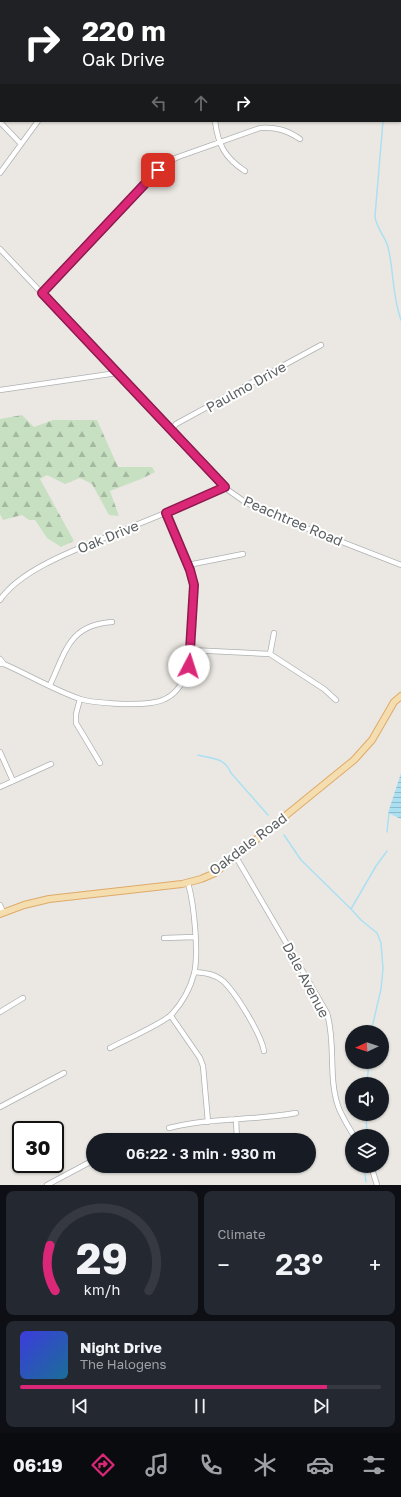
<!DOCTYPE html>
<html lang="en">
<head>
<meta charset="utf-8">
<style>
	:root { --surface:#171b24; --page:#242831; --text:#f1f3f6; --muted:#9ea1a6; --line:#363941; --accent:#db2777 }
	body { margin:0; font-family:"Golos Text",sans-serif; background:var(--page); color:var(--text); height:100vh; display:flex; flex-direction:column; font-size:15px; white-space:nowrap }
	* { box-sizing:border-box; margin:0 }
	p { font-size:13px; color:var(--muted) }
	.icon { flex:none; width:22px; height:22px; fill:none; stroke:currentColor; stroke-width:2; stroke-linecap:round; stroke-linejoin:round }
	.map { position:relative; height:1185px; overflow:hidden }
	.drawer { display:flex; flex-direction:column; gap:6px; padding:6px; background:#0d0f14; flex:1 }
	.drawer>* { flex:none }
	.hud { position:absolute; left:0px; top:0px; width:401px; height:122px; box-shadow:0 1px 3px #0004; background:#202124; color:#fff; overflow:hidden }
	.needle { width:26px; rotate:267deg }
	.buttons { position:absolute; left:345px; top:1025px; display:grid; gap:8px }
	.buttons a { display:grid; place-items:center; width:44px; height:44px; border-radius:50%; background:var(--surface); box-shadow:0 1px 3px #0004; font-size:20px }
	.speed { position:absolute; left:12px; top:1121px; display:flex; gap:8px; font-size:20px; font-weight:700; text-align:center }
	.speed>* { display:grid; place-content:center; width:52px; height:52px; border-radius:50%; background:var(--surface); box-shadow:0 1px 3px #0004; line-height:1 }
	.speed .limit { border:2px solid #111; border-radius:6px; background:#fff; color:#111 }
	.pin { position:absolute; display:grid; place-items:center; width:34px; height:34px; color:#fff; margin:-17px; border-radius:8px; box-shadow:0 2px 6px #0006 }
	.me { position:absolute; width:44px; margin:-22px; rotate:5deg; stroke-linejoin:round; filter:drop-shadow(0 0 3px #0008) }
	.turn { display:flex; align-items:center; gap:14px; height:84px; padding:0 16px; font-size:18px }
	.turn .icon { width:52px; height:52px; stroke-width:2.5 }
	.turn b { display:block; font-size:28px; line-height:34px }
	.lanes { display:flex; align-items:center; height:38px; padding:0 16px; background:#0003; justify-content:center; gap:20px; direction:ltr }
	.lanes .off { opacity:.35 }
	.big { font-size:30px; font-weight:600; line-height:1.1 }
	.drawer .card { flex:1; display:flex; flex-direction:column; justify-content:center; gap:6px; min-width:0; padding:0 14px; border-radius:8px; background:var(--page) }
	.drawer .dial { align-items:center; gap:0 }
	.dial svg { height:104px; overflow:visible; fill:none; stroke:var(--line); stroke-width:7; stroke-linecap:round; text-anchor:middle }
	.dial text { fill:var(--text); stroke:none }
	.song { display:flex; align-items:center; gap:12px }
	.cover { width:48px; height:48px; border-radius:6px; background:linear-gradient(135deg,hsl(240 70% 55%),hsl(200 70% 35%)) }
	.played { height:4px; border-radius:2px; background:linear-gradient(90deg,var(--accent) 85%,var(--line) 85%) }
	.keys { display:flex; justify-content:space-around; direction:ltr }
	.heat { display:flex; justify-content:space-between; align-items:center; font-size:22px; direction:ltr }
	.drawer .tiles { flex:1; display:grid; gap:6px; grid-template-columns:1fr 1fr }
	.card:last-child { grid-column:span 2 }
	.trip { position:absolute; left:86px; top:1133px; width:230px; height:40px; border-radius:20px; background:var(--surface); box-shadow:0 1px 3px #0004; font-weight:600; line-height:40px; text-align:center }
	.dock { display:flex; height:64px; justify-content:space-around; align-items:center; background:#090b0e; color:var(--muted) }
	.dock .icon { width:28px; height:28px }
	.dock .on { color:var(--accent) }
	.dock b { font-size:18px; color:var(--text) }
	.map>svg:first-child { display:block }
	.forest { fill:url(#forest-firs) }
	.water { fill:url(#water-rules) }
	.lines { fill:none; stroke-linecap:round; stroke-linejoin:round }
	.stream { stroke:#abe0f3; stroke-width:1.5 }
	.minor-casing { stroke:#aeb1b3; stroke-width:6 }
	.major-casing { stroke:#deaa69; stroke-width:8 }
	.minor { stroke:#fff; stroke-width:4.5 }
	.major { stroke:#f4ddaf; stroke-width:6 }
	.route-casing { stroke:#8e194d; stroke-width:10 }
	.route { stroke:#db2777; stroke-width:7 }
	.labels { text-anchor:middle; stroke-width:4; stroke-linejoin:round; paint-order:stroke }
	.street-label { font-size:14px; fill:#5b5f61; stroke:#fff }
</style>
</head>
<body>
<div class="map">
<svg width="401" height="1185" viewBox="0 0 401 1185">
	<defs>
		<pattern id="forest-firs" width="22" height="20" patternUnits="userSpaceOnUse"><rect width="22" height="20" fill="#c7e0c2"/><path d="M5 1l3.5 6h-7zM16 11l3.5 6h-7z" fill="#a5b9a1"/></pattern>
		<pattern id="water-rules" width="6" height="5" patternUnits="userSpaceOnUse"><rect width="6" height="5" fill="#abe0f3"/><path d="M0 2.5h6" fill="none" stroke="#8eb9c8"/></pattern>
	</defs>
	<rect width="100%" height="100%" fill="#ebe8e3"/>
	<path class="forest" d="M 22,415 L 34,427 L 53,420 L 97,420 L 118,467 L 152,467 L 155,472 L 141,479 L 110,491 L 119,516 L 109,515 L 92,484 L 80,478 L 65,484 L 47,475 L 40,479 L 74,541 L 61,547 L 47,538 L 35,520 L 29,520 L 22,515 L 3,520 L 0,514 L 0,419 Z"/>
	<path class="water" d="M 401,773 L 401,819 L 388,813 Z"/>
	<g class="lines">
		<path class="stream" d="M 400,15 L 401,9
			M 383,121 L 375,216 C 376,228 385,236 388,247 C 394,271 392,296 401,320
			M 198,755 C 213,759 224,757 231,773 L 268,815
			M 387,832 L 389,813
			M 284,835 L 301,860 L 351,909
			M 371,1032 L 381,989 L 383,969 L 381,943 L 377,933 L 361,920 L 351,909 L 376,866 L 387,851
			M 367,1084 L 369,1062
			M 366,1114 L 367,1136
			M 364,1166 L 366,1182"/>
		<g class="minor-casing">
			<path id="minor" d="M 205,0 L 205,1
				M 258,0 L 259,1
				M 312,0 L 312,1
				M 364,0 L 364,1
				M 4,1 L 4,0
				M 94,1 L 94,0
				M 0,17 L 1,14
				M 0,30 L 1,30
				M 215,121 C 218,145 225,158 245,171
				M 0,122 L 21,144
				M 0,173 L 38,121
				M 0,249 L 228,490 L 245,502 L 265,512 L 401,565
				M 42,293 L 164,164 L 178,157 L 260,128 C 276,127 287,130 300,139
				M 0,390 L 117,373
				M 171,430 L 176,424 L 321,345
				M 188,565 L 243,554
				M 0,600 C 22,567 86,546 121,531 C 156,517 191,503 225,487
				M 190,650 L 270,654 L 324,689 L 336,700
				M 270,654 L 274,633
				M 0,659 L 4,664 L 0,664
				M 4,664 C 29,675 54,690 80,699 C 93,703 108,703 122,704 C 153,704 175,705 187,672 L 194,585 L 191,570 L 166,513
				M 50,685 C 66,651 69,625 112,622
				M 80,699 L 76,714 L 76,723 L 100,763
				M 0,752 L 13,781
				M 0,787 L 51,764
				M 236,857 L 327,1013 C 336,1043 328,1076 338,1106 C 342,1117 348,1126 354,1136
				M 0,905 L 3,912
				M 164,938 L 195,937
				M 195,972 C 205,973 215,974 223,981 C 236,993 261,1034 264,1051
				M 0,1012 L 23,998
				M 171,1016 L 200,1058 L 203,1066 L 208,1122
				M 110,1048 C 123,1041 164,1023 172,1014 C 182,1003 190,989 194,974 C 199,954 194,903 188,883
				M 0,1107 L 64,1073
				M 236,1119 L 237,1140
				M 169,1128 C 210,1117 254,1121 296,1113
				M 371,1166 L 377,1185
				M 47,1185 L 92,1161"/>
		</g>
		<g class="major-casing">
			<path id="major" d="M 0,914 L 24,905 L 49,899 L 182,884 L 201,879 L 215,873 L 354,760 L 372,740 L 394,702 L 401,696"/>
		</g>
		<use href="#minor" class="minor"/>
		<use href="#major" class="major"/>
	</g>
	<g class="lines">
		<g class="route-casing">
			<path id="route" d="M 158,170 L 42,293 L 225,487 L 166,513 L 190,570 L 194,585 L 189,666"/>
		</g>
		<use href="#route" class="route"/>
	</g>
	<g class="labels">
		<g class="street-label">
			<text transform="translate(246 387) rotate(-29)" y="5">Paulmo Drive</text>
			<text transform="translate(293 521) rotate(23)" y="5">Peachtree Road</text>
			<text transform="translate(108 537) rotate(-22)" y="5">Oak Drive</text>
			<text transform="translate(248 844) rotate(-37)" y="5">Oakdale Road</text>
			<text transform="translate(306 980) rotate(62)" y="5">Dale Avenue</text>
		</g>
	</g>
</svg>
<div class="buttons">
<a><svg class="needle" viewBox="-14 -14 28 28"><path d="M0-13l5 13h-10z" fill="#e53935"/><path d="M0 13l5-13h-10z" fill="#9ea1a6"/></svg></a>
<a><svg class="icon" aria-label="sound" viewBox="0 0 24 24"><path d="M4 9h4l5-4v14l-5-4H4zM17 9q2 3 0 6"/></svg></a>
<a><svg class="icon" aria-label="layers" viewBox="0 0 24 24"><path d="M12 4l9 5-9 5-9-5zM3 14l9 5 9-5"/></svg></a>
</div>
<div class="speed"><div class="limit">30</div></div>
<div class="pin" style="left:158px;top:170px;background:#d93025"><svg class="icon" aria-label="arrive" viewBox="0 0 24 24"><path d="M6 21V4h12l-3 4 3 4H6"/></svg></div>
<svg class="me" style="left:189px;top:666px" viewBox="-20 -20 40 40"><circle r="19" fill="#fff"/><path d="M0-13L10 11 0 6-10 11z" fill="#db2777"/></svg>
<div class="trip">06:22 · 3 min · 930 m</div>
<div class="hud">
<div class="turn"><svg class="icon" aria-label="right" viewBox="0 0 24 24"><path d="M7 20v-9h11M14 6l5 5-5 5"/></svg><div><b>220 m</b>Oak Drive</div></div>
<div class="lanes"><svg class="icon off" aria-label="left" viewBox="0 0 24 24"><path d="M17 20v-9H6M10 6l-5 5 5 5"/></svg><svg class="icon off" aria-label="ahead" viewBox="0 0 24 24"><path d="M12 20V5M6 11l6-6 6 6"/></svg><svg class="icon" aria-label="right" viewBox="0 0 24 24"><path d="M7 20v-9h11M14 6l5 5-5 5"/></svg></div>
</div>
</div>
<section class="drawer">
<div class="tiles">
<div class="card dial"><svg viewBox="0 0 100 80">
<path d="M14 69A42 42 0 1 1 86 69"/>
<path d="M14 69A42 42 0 0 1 10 34" stroke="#db2777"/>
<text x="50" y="56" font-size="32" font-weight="700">29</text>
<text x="50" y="72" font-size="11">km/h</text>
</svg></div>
<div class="card"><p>Climate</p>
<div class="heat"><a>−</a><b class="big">23°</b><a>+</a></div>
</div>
<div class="card">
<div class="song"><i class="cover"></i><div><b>Night Drive</b><p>The Halogens</p></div></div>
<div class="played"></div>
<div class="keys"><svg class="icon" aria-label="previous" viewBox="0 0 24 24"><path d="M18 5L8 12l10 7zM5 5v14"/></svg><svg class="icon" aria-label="pause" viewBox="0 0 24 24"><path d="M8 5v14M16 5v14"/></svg><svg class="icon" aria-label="next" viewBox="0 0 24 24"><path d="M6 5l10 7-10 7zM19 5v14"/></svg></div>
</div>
</div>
</section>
<nav class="dock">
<b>06:19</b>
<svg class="icon on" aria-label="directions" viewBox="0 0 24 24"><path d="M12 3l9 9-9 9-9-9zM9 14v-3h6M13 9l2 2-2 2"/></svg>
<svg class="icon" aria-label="music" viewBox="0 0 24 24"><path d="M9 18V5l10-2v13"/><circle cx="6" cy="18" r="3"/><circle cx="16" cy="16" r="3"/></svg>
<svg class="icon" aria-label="phone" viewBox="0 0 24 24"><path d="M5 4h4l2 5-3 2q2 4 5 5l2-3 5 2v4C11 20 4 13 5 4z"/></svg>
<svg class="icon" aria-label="climate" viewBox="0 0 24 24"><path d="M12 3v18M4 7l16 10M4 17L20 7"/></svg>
<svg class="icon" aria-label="car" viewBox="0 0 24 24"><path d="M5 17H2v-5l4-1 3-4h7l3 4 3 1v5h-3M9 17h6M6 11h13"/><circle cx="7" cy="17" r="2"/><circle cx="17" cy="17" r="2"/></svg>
<svg class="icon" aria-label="filters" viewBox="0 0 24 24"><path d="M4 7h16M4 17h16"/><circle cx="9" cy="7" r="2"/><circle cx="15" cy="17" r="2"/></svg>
</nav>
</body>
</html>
